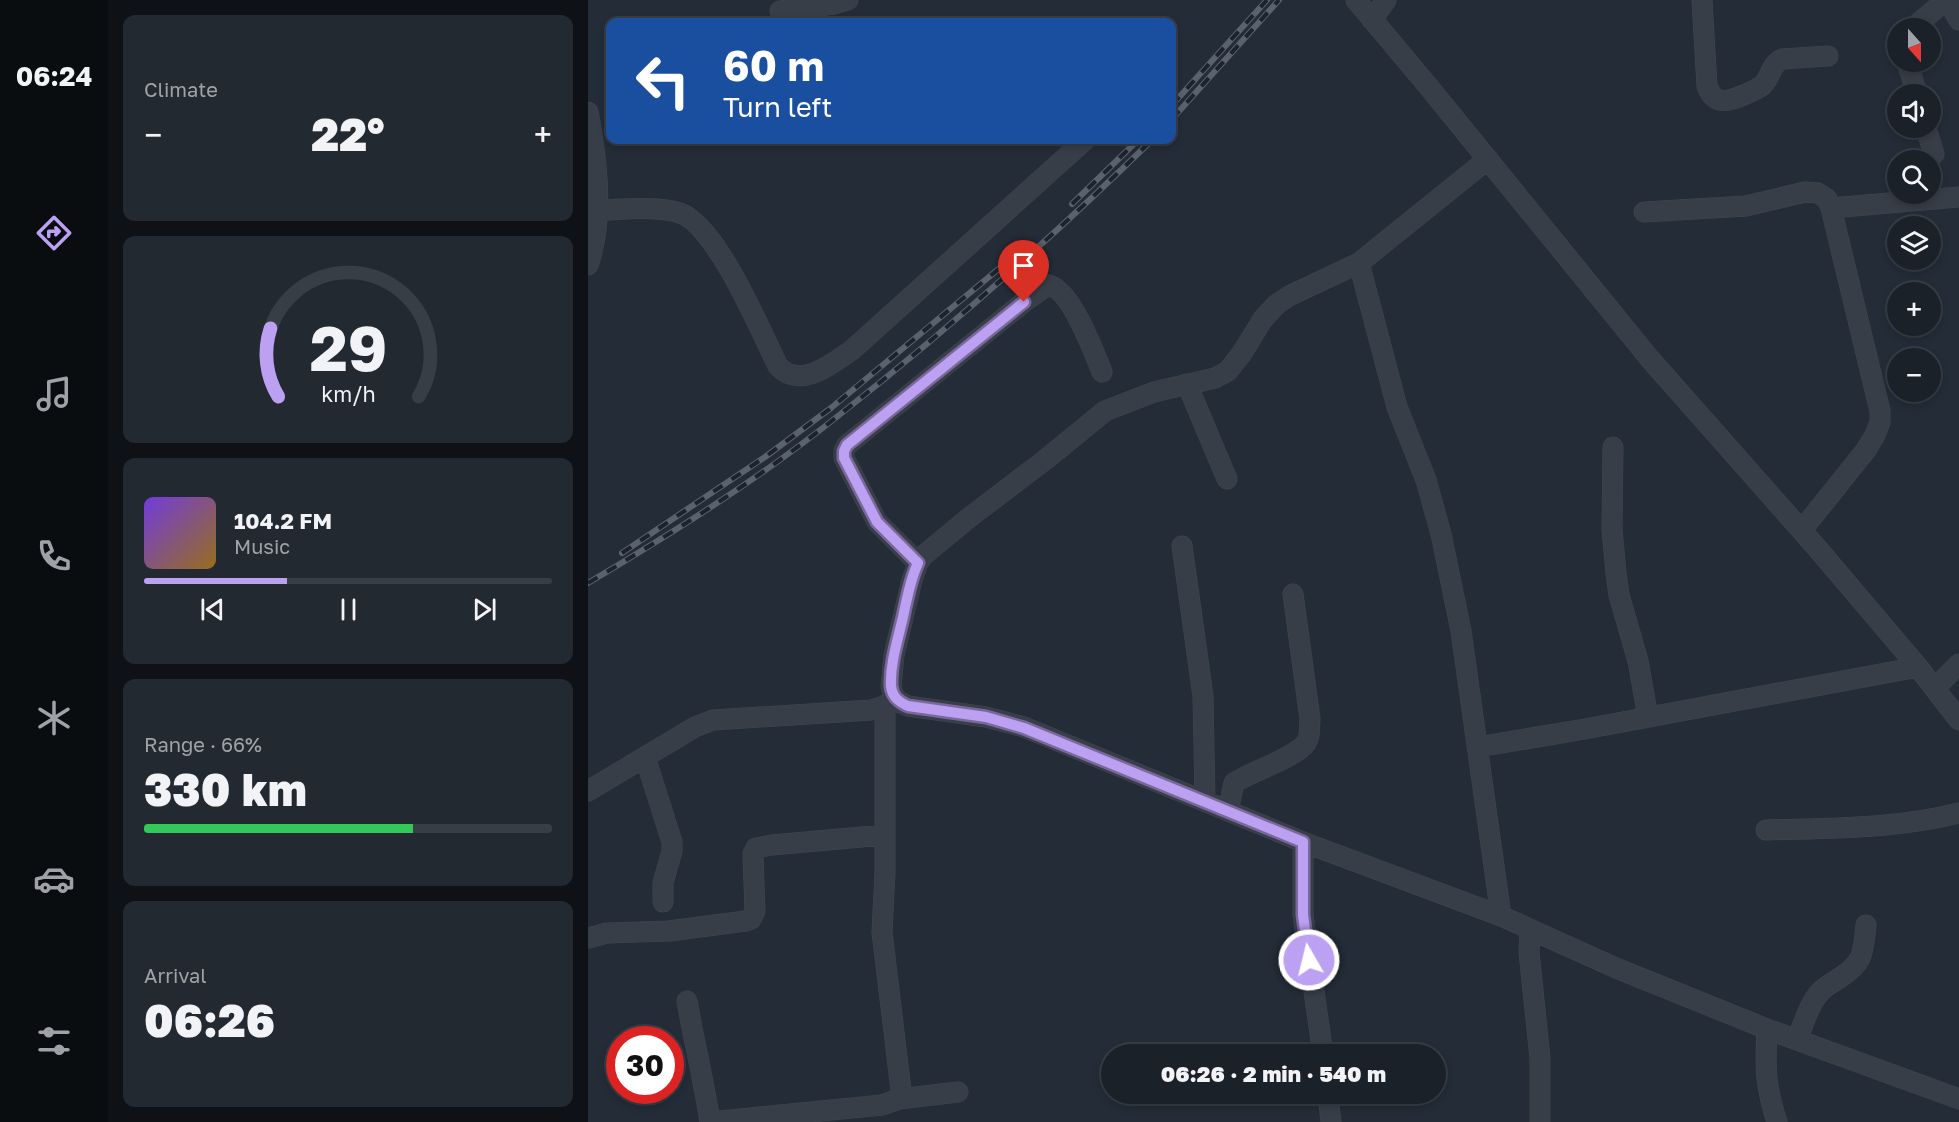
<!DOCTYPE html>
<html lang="en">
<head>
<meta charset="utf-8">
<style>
	:root { --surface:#1a2129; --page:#232931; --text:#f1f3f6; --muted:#9fa3a8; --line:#383e46; --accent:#bca0f2 }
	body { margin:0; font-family:"Golos Text",sans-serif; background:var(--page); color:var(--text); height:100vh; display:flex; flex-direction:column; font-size:22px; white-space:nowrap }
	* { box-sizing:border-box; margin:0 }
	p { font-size:20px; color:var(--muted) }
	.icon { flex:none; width:33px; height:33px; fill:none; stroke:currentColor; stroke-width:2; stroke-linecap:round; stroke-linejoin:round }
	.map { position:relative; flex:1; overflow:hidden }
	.details { display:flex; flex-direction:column; gap:15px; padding:15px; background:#0e1217; width:480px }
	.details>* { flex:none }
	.banner { position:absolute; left:18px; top:18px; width:570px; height:126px; border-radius:12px; box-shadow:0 3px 9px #0003,0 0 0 2px var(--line); background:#1a4fa0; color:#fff; overflow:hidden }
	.needle { width:39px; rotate:159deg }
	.fabs { position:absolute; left:1299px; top:18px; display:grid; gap:12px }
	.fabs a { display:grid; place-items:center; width:54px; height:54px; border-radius:50%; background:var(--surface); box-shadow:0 3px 9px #0003,0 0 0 2px var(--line); font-size:30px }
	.speed { position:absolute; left:18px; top:1026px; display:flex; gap:12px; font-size:30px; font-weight:700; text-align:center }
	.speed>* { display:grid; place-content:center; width:78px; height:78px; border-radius:50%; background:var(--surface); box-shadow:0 3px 9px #0003,0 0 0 2px var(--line); line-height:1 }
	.speed .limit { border:9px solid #d22; background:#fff; color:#111 }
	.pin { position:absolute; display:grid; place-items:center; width:51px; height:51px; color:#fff; margin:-62px -26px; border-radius:50% 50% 50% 0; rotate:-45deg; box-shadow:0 0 6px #0007 }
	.pin .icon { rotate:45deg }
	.me { position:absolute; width:66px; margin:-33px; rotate:352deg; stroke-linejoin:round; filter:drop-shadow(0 0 4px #0008) }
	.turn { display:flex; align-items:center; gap:21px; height:126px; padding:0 18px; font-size:27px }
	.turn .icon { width:78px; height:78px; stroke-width:2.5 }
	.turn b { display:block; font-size:42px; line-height:51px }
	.big { font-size:45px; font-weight:800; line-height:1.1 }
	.details .tile { flex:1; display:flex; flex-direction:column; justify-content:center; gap:9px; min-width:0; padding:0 21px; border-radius:12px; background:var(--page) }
	.details .dial { align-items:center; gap:0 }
	.dial svg { height:156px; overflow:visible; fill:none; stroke:var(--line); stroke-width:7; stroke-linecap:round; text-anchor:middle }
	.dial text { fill:var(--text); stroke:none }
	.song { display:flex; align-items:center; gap:18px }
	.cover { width:72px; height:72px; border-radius:9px; background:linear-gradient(135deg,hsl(260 70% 55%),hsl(40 70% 35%)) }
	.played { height:6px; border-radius:3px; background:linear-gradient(90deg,var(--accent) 35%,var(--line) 35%) }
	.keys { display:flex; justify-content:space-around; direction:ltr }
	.heat { display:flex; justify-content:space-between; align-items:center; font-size:33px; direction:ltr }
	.charge { height:9px; border-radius:4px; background:linear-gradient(90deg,#34c759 66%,var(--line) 0) }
	.trip { position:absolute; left:513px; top:1044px; width:345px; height:60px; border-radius:30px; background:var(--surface); box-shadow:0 3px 9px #0003,0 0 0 2px var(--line); font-weight:800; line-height:60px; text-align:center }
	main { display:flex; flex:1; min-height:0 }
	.menu { display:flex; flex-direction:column; width:108px; justify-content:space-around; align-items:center; background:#0a0d10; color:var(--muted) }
	.menu .icon { width:42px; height:42px }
	.menu .active { color:var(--accent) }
	.menu b { font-size:27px; color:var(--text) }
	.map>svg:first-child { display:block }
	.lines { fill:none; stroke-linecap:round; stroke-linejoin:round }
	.minor-casing { stroke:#404751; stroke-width:21 }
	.minor { stroke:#373e48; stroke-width:20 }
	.rail-casing { stroke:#59626e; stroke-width:6 }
	.rail { stroke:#1c232c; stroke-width:4; stroke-dasharray:11; stroke-linecap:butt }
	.route-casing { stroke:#7a689d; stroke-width:15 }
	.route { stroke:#bca0f2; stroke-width:10 }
</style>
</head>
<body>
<main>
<nav class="menu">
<b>06:24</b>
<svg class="icon active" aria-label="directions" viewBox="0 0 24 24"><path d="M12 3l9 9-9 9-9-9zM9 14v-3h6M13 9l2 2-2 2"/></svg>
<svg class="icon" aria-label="music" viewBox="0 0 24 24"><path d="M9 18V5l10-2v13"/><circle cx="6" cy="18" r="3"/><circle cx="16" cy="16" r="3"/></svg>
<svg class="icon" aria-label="phone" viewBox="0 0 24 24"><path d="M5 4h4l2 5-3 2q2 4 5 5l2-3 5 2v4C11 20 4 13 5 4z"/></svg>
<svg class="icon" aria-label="climate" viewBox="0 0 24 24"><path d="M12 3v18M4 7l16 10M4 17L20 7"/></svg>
<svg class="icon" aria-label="car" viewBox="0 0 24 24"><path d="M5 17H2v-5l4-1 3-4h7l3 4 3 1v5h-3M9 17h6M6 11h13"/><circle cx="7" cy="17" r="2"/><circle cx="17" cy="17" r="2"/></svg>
<svg class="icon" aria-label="filters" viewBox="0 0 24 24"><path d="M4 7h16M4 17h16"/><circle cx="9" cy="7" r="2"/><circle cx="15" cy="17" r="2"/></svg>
</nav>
<section class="details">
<div class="tile"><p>Climate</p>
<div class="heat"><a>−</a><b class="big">22°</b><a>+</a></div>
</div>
<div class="tile dial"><svg viewBox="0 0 100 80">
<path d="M14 69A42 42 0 1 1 86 69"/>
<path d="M14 69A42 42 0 0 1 10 34" stroke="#bca0f2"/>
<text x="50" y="56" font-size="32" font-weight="700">29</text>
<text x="50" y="72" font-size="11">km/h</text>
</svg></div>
<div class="tile">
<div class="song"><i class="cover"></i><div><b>104.2 FM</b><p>Music</p></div></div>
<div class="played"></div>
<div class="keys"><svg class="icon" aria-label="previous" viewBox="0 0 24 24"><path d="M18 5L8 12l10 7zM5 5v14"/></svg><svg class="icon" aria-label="pause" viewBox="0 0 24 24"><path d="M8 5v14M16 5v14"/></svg><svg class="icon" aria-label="next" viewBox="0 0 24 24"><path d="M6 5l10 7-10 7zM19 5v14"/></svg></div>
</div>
<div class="tile"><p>Range · 66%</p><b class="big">330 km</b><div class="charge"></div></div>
<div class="tile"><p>Arrival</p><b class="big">06:26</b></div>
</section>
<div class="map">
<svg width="1371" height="1122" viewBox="0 0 1371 1122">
	<rect width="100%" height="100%" fill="#232c37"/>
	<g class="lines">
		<g class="minor-casing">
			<path id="minor" d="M 768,0 L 840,86 L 1062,359 L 1229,548 L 1330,667 L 1371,720
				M 1114,0 L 1119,86 C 1127,107 1141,101 1158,94 C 1164,91 1170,89 1175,85 C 1183,76 1183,64 1194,59 L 1240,56
				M 1359,0 L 1371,20
				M 192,11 L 246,4 L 260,0
				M 784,20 L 798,0
				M 1325,28 L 1358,0
				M 1319,62 L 1329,94
				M 0,112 C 9,158 16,221 0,265
				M 1338,128 L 1346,154
				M 900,159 L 771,263 L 703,295 L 689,304 L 675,319 L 654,353 L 640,371 L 627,378 L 566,392 L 517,411 L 457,460 L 382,517 L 336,555 L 330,563 L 324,580 L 306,655 L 303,686 L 305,694 L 310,701 L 320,706 L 398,717 L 436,727 L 715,842 L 913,916 L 1028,968 L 1179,1029 L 1371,1099
				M 1243,208 L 1371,197
				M 0,212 C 26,209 68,205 92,213 C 129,226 172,330 190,366 C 212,390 244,364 264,350 L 497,140
				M 1056,212 L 1158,206 L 1217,192 L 1230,193 L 1239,199 L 1243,208 L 1292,411 L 1292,422 L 1287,435 L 1278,450 L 1214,530
				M 771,263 L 809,407 L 838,480 L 853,534 L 873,631 L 913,916
				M 599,384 L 639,479
				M 1025,447 L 1024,529 L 1028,573 L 1031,595 L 1050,661 L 1060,717
				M 594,546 L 615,696 L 617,802
				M 330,563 L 289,522 L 256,458 L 256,451 L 259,445 L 436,302 L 460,285 C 482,288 506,352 514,372
				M 1347,688 L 1371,664
				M 890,747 L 997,729 L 1330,667
				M 57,757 L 84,842 L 84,851 L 75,883 L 75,902
				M 0,791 L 107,727 L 125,720 L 283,710 L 308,702
				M 640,811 L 646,783 C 664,771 707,758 718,743 C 723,736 721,727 722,719 L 705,594
				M 1178,830 C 1243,828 1308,829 1371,813
				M 715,842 L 715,915 L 735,1054
				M 942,929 L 941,952 L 952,1058 L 952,1122
				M 0,938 L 19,933 L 81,931 L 158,921 L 163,919 L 167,911 L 165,854 L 168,848 L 184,845 L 296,835
				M 99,1001 C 106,1042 116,1081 122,1122 L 294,1105 L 311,1099 L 313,1090 L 294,932 L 297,872 L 297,705
				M 1179,1029 C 1177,1067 1177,1085 1189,1122
				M 1209,1040 C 1216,1023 1221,1003 1234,990 C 1240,985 1247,981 1253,977 C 1277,961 1275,951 1278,925
				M 740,1094 L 743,1122
				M 311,1099 L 370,1092"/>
		</g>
		<use href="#minor" class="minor"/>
		<g class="rail-casing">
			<path id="rail" d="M 584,105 L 679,0
				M 584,119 L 691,0
				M 484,204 L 550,140
				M 34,553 L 177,457 L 243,408 L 437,247
				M 0,583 C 86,532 171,479 250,416 C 359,330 465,237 564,140"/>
		</g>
		<use href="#rail" class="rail"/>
	</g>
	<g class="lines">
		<g class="route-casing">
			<path id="route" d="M 436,302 L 259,445 L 256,451 L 256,458 L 289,522 L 330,563 C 322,580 319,599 315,617 C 310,639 302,663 303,686 C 304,697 311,702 320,706 L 398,717 L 436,728 L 715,842 L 715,915 L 721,960"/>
		</g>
		<use href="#route" class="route"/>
	</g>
</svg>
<div class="fabs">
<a><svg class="needle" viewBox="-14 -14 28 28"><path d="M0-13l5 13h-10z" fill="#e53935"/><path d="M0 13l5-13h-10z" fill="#9fa3a8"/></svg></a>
<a><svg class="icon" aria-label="sound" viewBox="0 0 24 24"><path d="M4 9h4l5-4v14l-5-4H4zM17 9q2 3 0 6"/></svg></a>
<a><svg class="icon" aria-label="search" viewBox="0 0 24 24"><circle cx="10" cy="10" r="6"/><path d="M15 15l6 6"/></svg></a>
<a><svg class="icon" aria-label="layers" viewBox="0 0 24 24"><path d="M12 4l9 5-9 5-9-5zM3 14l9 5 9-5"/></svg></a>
<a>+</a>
<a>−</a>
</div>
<div class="speed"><div class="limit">30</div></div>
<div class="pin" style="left:436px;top:302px;background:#d93025"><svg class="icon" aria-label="arrive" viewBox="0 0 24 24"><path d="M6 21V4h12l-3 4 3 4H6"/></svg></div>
<svg class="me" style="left:721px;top:960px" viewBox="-20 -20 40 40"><circle r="17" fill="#bca0f2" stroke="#fff" stroke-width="3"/><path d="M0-11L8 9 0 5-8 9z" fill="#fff"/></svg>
<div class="trip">06:26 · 2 min · 540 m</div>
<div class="banner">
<div class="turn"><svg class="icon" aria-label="left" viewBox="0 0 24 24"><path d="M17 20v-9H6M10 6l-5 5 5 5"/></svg><div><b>60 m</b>Turn left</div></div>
</div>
</div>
</main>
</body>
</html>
